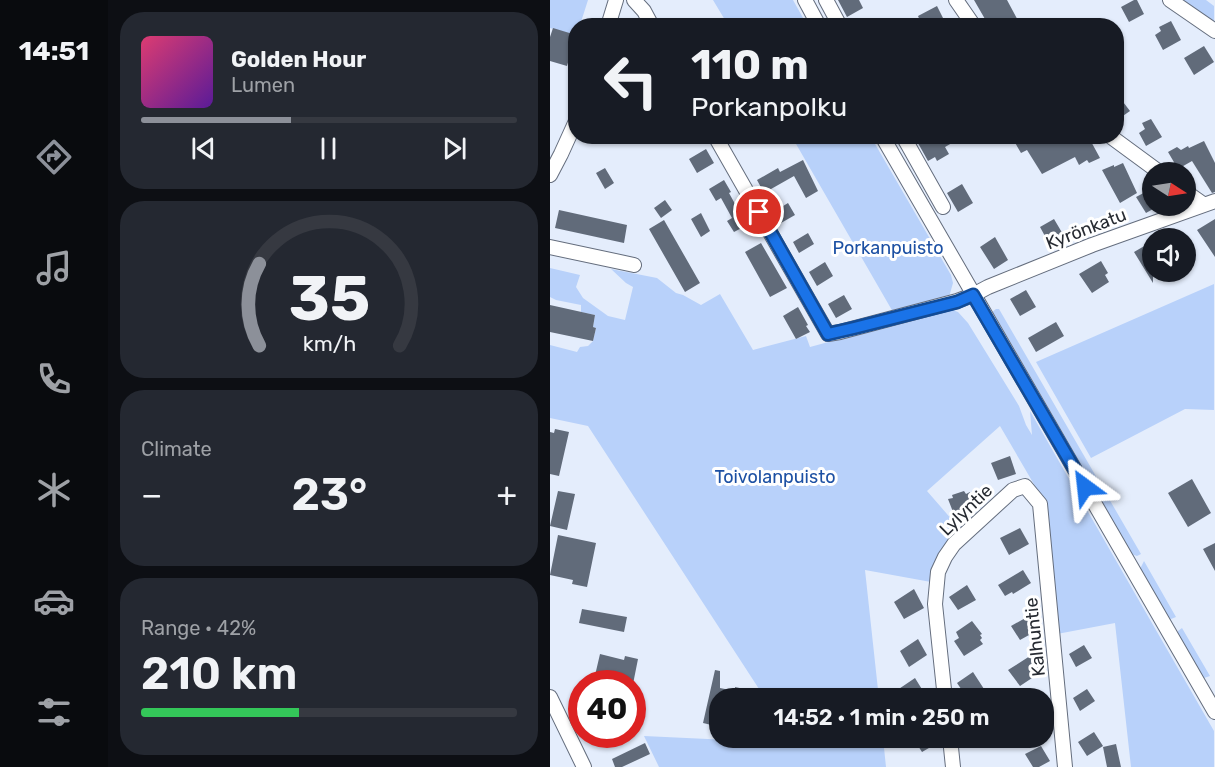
<!DOCTYPE html>
<html lang="en">
<head>
<meta charset="utf-8">
<style>
	:root { --surface:#171b24; --page:#242831; --text:#f1f3f6; --muted:#9ea1a6; --line:#363941; --accent:#8c9099 }
	body { margin:0; font-family:Rubik,sans-serif; background:var(--page); color:var(--text); height:100vh; display:flex; flex-direction:column; font-size:22px; white-space:nowrap }
	* { box-sizing:border-box; margin:0 }
	p { font-size:20px; color:var(--muted) }
	.icon { flex:none; width:33px; height:33px; fill:none; stroke:currentColor; stroke-width:2; stroke-linecap:round; stroke-linejoin:round }
	.map { position:relative; flex:1; overflow:hidden }
	.side { display:flex; flex-direction:column; gap:12px; padding:12px; background:#0d0f14; width:442px }
	.side>* { flex:none }
	.guide { position:absolute; left:18px; top:18px; width:556px; height:126px; border-radius:24px; box-shadow:0 2px 4px #0004; background:#171b24; color:var(--text); overflow:hidden }
	.needle { width:39px; rotate:102deg }
	.tools { position:absolute; left:592px; top:162px; display:grid; gap:12px }
	.tools a { display:grid; place-items:center; width:54px; height:54px; border-radius:50%; background:var(--surface); box-shadow:0 2px 4px #0004; font-size:30px }
	.speed { position:absolute; left:18px; top:670px; display:flex; gap:12px; font-size:30px; font-weight:700; text-align:center }
	.speed>* { display:grid; place-content:center; width:78px; height:78px; border-radius:50%; background:var(--surface); box-shadow:0 2px 4px #0004; line-height:1 }
	.speed .limit { border:9px solid #d22; background:#fff; color:#111 }
	.pin { position:absolute; display:grid; place-items:center; width:51px; height:51px; color:#fff; margin:-26px; border:3px solid #fff; border-radius:50%; box-shadow:0 2px 6px #0007 }
	.me { position:absolute; width:66px; margin:-33px; rotate:330deg; stroke-linejoin:round; filter:drop-shadow(0 0 4px #0008) }
	.turn { display:flex; align-items:center; gap:21px; height:126px; padding:0 24px; font-size:27px }
	.turn .icon { width:78px; height:78px; stroke-width:2.5 }
	.turn b { display:block; font-size:42px; line-height:51px }
	.big { font-size:45px; font-weight:600; line-height:1.1 }
	.side .widget { flex:1; display:flex; flex-direction:column; justify-content:center; gap:9px; min-width:0; padding:0 21px; border-radius:24px; background:var(--page) }
	.side .dial { align-items:center; gap:0 }
	.dial svg { height:156px; overflow:visible; fill:none; stroke:var(--line); stroke-width:7; stroke-linecap:round; text-anchor:middle }
	.dial text { fill:var(--text); stroke:none }
	.song { display:flex; align-items:center; gap:18px }
	.cover { width:72px; height:72px; border-radius:9px; background:linear-gradient(135deg,hsl(340 70% 55%),hsl(270 70% 35%)) }
	.played { height:6px; border-radius:3px; background:linear-gradient(90deg,var(--accent) 40%,var(--line) 40%) }
	.keys { display:flex; justify-content:space-around; direction:ltr }
	.heat { display:flex; justify-content:space-between; align-items:center; font-size:33px; direction:ltr }
	.charge { height:9px; border-radius:4px; background:linear-gradient(90deg,#34c759 42%,var(--line) 0) }
	.trip { position:absolute; left:159px; top:688px; width:345px; height:60px; border-radius:24px; background:var(--surface); box-shadow:0 2px 4px #0004; font-weight:600; line-height:60px; text-align:center }
	main { display:flex; flex:1; min-height:0 }
	.tabs { display:flex; flex-direction:column; width:108px; justify-content:space-around; align-items:center; background:#090b0e; color:var(--muted) }
	.tabs .icon { width:42px; height:42px }
	.tabs .active { color:var(--accent) }
	.tabs b { font-size:27px; color:var(--text) }
	.map>svg:first-child { display:block }
	.green { fill:#b8d1fa }
	.building { fill:#616b7a }
	.lines { fill:none; stroke-linecap:round; stroke-linejoin:round }
	.minor-casing { stroke:#646d7d; stroke-width:16 }
	.minor { stroke:#fff; stroke-width:14 }
	.route-casing { stroke:#114b97; stroke-width:15 }
	.route { stroke:#1a73e8; stroke-width:10 }
	.labels { text-anchor:middle; stroke-width:6; stroke-linejoin:round; paint-order:stroke }
	.street-label { font-size:18px; fill:#272b32; stroke:#fff }
	.park-label { font-size:18px; fill:#1c50a3; stroke:#fff }
</style>
</head>
<body>
<main>
<nav class="tabs">
<b>14:51</b>
<svg class="icon active" aria-label="directions" viewBox="0 0 24 24"><path d="M12 3l9 9-9 9-9-9zM9 14v-3h6M13 9l2 2-2 2"/></svg>
<svg class="icon" aria-label="music" viewBox="0 0 24 24"><path d="M9 18V5l10-2v13"/><circle cx="6" cy="18" r="3"/><circle cx="16" cy="16" r="3"/></svg>
<svg class="icon" aria-label="phone" viewBox="0 0 24 24"><path d="M5 4h4l2 5-3 2q2 4 5 5l2-3 5 2v4C11 20 4 13 5 4z"/></svg>
<svg class="icon" aria-label="climate" viewBox="0 0 24 24"><path d="M12 3v18M4 7l16 10M4 17L20 7"/></svg>
<svg class="icon" aria-label="car" viewBox="0 0 24 24"><path d="M5 17H2v-5l4-1 3-4h7l3 4 3 1v5h-3M9 17h6M6 11h13"/><circle cx="7" cy="17" r="2"/><circle cx="17" cy="17" r="2"/></svg>
<svg class="icon" aria-label="filters" viewBox="0 0 24 24"><path d="M4 7h16M4 17h16"/><circle cx="9" cy="7" r="2"/><circle cx="15" cy="17" r="2"/></svg>
</nav>
<section class="side">
<div class="widget">
<div class="song"><i class="cover"></i><div><b>Golden Hour</b><p>Lumen</p></div></div>
<div class="played"></div>
<div class="keys"><svg class="icon" aria-label="previous" viewBox="0 0 24 24"><path d="M18 5L8 12l10 7zM5 5v14"/></svg><svg class="icon" aria-label="pause" viewBox="0 0 24 24"><path d="M8 5v14M16 5v14"/></svg><svg class="icon" aria-label="next" viewBox="0 0 24 24"><path d="M6 5l10 7-10 7zM19 5v14"/></svg></div>
</div>
<div class="widget dial"><svg viewBox="0 0 100 80">
<path d="M14 69A42 42 0 1 1 86 69"/>
<path d="M14 69A42 42 0 0 1 14 27" stroke="#8c9099"/>
<text x="50" y="56" font-size="32" font-weight="700">35</text>
<text x="50" y="72" font-size="11">km/h</text>
</svg></div>
<div class="widget"><p>Climate</p>
<div class="heat"><a>−</a><b class="big">23°</b><a>+</a></div>
</div>
<div class="widget"><p>Range · 42%</p><b class="big">210 km</b><div class="charge"></div></div>
</section>
<div class="map">
<svg width="665" height="767" viewBox="0 0 665 767">
	<rect width="100%" height="100%" fill="#e4edfc"/>
	<path class="green" d="M 0,0 L 38,0 L 30,25 L 26,26 L 25,35 L 0,28 Z
		M 163,0 L 243,0 L 257,25 L 178,25 Z
		M 628,0 L 656,0 L 664,6 L 664,26 Z
		M 242,137 L 321,137 L 401,275 L 403,283 L 399,297 L 343,312 Z
		M 0,268 L 30,275 L 26,287 L 33,298 L 58,316 L 75,320 L 83,287 L 76,283 L 61,269 L 107,278 L 126,293 L 133,295 L 151,305 L 170,294 L 203,350 L 256,336 L 260,347 L 400,309 L 408,312 L 418,323 L 469,406 L 476,425 L 482,435 L 480,411 L 664,731 L 664,767 L 581,767 L 565,623 L 507,634 L 493,507 L 485,486 L 450,426 L 377,491 L 410,529 L 400,539 L 381,582 L 315,570 L 329,699 L 210,699 L 211,692 L 38,426 L 0,418 L 0,345 L 27,352 L 30,347 L 38,346 L 43,341 L 46,328 L 43,327 L 45,315 L 31,312 L 31,305 L 6,300 L 0,297 Z
		M 664,284 L 664,410 L 635,409 L 541,458 L 486,362 Z
		M 446,309 L 449,309 L 591,554 L 587,556 L 581,554 L 442,312 Z
		M 594,561 L 626,617 L 621,619 L 618,618 L 590,569 Z
		M 632,628 L 660,676 L 654,678 L 652,677 L 628,635 L 628,631 Z
		M 94,736 L 200,741 L 201,738 L 333,738 L 336,767 L 109,767 Z"/>
	<path class="building" d="M 288,0 L 309,0 L 313,8 L 297,17 Z
		M 424,0 L 457,0 L 471,26 L 439,26 Z
		M 584,0 L 587,0 L 594,14 L 579,22 L 571,7 Z
		M 387,6 L 395,22 L 387,26 L 372,26 L 368,16 Z
		M 621,21 L 631,40 L 613,50 L 605,35 L 611,31 L 609,27 Z
		M 3,28 L 26,35 L 17,66 L 0,61 L 0,37 Z
		M 654,46 L 664,62 L 644,75 L 634,58 Z
		M 567,94 L 580,111 L 567,120 Z
		M 601,119 L 612,137 L 596,146 L 589,133 L 595,129 L 592,123 Z
		M 364,136 L 414,136 L 395,147 L 399,154 L 387,161 L 385,157 L 378,161 Z
		M 472,136 L 538,136 L 550,158 L 539,163 L 537,160 L 529,165 L 525,157 L 492,174 L 477,150 L 471,153 L 464,141 Z
		M 654,141 L 665,163 L 665,192 L 662,193 L 642,161 L 628,169 L 618,152 L 627,147 L 631,150 L 638,146 L 639,148 Z
		M 156,149 L 164,163 L 147,173 L 139,159 Z
		M 253,160 L 268,191 L 256,198 L 244,176 L 214,193 L 207,180 L 228,168 L 230,172 Z
		M 573,163 L 587,193 L 570,203 L 552,170 L 564,165 L 564,167 Z
		M 55,168 L 64,183 L 55,189 L 46,173 Z
		M 174,180 L 181,192 L 179,193 L 190,213 L 193,212 L 199,224 L 184,232 L 177,221 L 182,218 L 171,198 L 166,201 L 159,189 Z
		M 412,184 L 423,203 L 408,212 L 397,193 Z
		M 603,188 L 603,209 L 596,213 L 586,197 Z
		M 115,200 L 122,210 L 111,218 L 104,208 Z
		M 238,203 L 245,215 L 231,223 L 225,211 Z
		M 9,210 L 77,225 L 74,243 L 5,228 Z
		M 151,213 L 160,231 L 151,237 L 141,219 Z
		M 504,219 L 517,241 L 502,249 L 490,227 Z
		M 665,219 L 665,257 L 647,230 Z
		M 114,220 L 150,283 L 135,292 L 99,229 Z
		M 258,233 L 264,244 L 249,253 L 243,242 Z
		M 445,237 L 458,260 L 444,269 L 430,247 Z
		M 603,241 L 603,283 L 584,252 Z
		M 211,243 L 237,288 L 220,297 L 195,252 Z
		M 551,261 L 558,273 L 555,275 L 559,282 L 542,293 L 529,274 Z
		M 275,262 L 283,276 L 267,286 L 259,272 Z
		M 476,290 L 486,307 L 470,316 L 460,299 Z
		M 294,295 L 302,309 L 286,318 L 278,304 Z
		M 0,305 L 45,315 L 43,327 L 46,328 L 43,341 L 0,332 Z
		M 248,307 L 258,325 L 256,326 L 260,332 L 246,339 L 233,316 Z
		M 506,322 L 514,336 L 486,352 L 478,338 Z
		M 5,429 L 19,432 L 9,476 L 0,474 L 0,432 L 4,433 Z
		M 460,456 L 466,474 L 448,480 L 441,463 Z
		M 642,479 L 661,513 L 638,527 L 618,493 Z
		M 8,491 L 25,494 L 17,530 L 0,526 Z
		M 414,491 L 416,494 L 420,492 L 426,510 L 405,517 L 398,499 L 403,498 L 402,495 Z
		M 470,528 L 479,544 L 459,555 L 450,538 Z
		M 8,535 L 46,543 L 37,587 L 22,584 L 23,580 L 0,575 Z
		M 665,543 L 665,571 L 653,549 Z
		M 473,570 L 481,583 L 463,594 L 462,592 L 455,596 L 448,585 Z
		M 417,585 L 426,600 L 408,610 L 399,597 Z
		M 364,589 L 374,608 L 354,619 L 344,602 Z
		M 32,609 L 77,617 L 74,632 L 29,623 Z
		M 479,616 L 488,630 L 470,640 L 461,626 Z
		M 422,621 L 432,634 L 430,635 L 432,638 L 430,640 L 433,644 L 414,656 L 404,641 L 409,638 L 406,632 Z
		M 368,639 L 377,655 L 359,667 L 350,651 Z
		M 534,645 L 542,658 L 526,667 L 519,654 Z
		M 50,654 L 74,660 L 75,656 L 88,659 L 83,684 L 43,684 Z
		M 480,656 L 491,672 L 470,686 L 458,670 Z
		M 165,670 L 170,671 L 170,688 L 185,691 L 185,687 L 218,694 L 217,699 L 170,699 L 170,727 L 153,723 Z
		M 423,672 L 434,689 L 418,699 L 407,683 Z
		M 365,678 L 378,699 L 334,699 Z
		M 537,689 L 545,701 L 530,711 L 523,698 Z
		M 544,732 L 553,746 L 537,756 L 528,742 Z
		M 363,738 L 391,738 L 391,741 L 372,752 Z
		M 95,743 L 100,754 L 72,767 L 65,767 L 62,759 Z
		M 566,744 L 571,767 L 557,767 L 553,747 Z
		M 491,746 L 500,761 L 489,767 L 483,767 L 475,754 Z"/>
	<g class="lines">
		<g class="minor-casing">
			<path id="minor" d="M 84,0 L 94,11 L 102,26
				M 255,0 L 269,26
				M 276,0 L 290,26
				M 406,0 L 424,26
				M 620,0 L 665,31
				M 58,26 L 66,0
				M 165,136 L 278,334 L 290,332 L 407,301 L 423,295 L 438,287 L 542,245 L 665,201
				M 332,136 L 665,712
				M 353,136 L 393,207
				M 560,136 L 609,172
				M 0,175 L 11,154 L 26,121
				M 636,192 L 653,204
				M 0,247 L 84,265
				M 0,697 L 34,767
				M 395,699 L 385,604 L 388,572 L 395,557 L 404,544 L 463,490 L 475,486 L 490,504 L 515,767
				M 400,738 L 403,767"/>
		</g>
		<use href="#minor" class="minor"/>
	</g>
	<g class="lines">
		<g class="route-casing">
			<path id="route" d="M 209,212 L 278,334 L 304,328 L 407,302 L 423,295 L 535,487"/>
		</g>
		<use href="#route" class="route"/>
	</g>
	<g class="labels">
		<g class="street-label">
			<text transform="translate(536 229) rotate(-21)" y="6">Kyrönkatu</text>
			<text transform="translate(416 510) rotate(-44)" y="6">Lylyntie</text>
			<text transform="translate(485 637) rotate(-96)" y="6">Kalhuntie</text>
		</g>
		<g class="park-label">
			<text x="338" y="254">Porkanpuisto</text>
			<text x="225" y="483">Toivolanpuisto</text>
		</g>
	</g>
</svg>
<div class="tools">
<a><svg class="needle" viewBox="-14 -14 28 28"><path d="M0-13l5 13h-10z" fill="#e53935"/><path d="M0 13l5-13h-10z" fill="#9ea1a6"/></svg></a>
<a><svg class="icon" aria-label="sound" viewBox="0 0 24 24"><path d="M4 9h4l5-4v14l-5-4H4zM17 9q2 3 0 6"/></svg></a>
</div>
<div class="speed"><div class="limit">40</div></div>
<div class="pin" style="left:209px;top:212px;background:#d93025"><svg class="icon" aria-label="arrive" viewBox="0 0 24 24"><path d="M6 21V4h12l-3 4 3 4H6"/></svg></div>
<svg class="me" style="left:535px;top:487px" viewBox="-20 -20 40 40"><path d="M0-17L14 15 0 8-14 15z" fill="#1a73e8" stroke="#fff" stroke-width="4"/></svg>
<div class="trip">14:52 · 1 min · 250 m</div>
<div class="guide">
<div class="turn"><svg class="icon" aria-label="left" viewBox="0 0 24 24"><path d="M17 20v-9H6M10 6l-5 5 5 5"/></svg><div><b>110 m</b>Porkanpolku</div></div>
</div>
</div>
</main>
</body>
</html>
